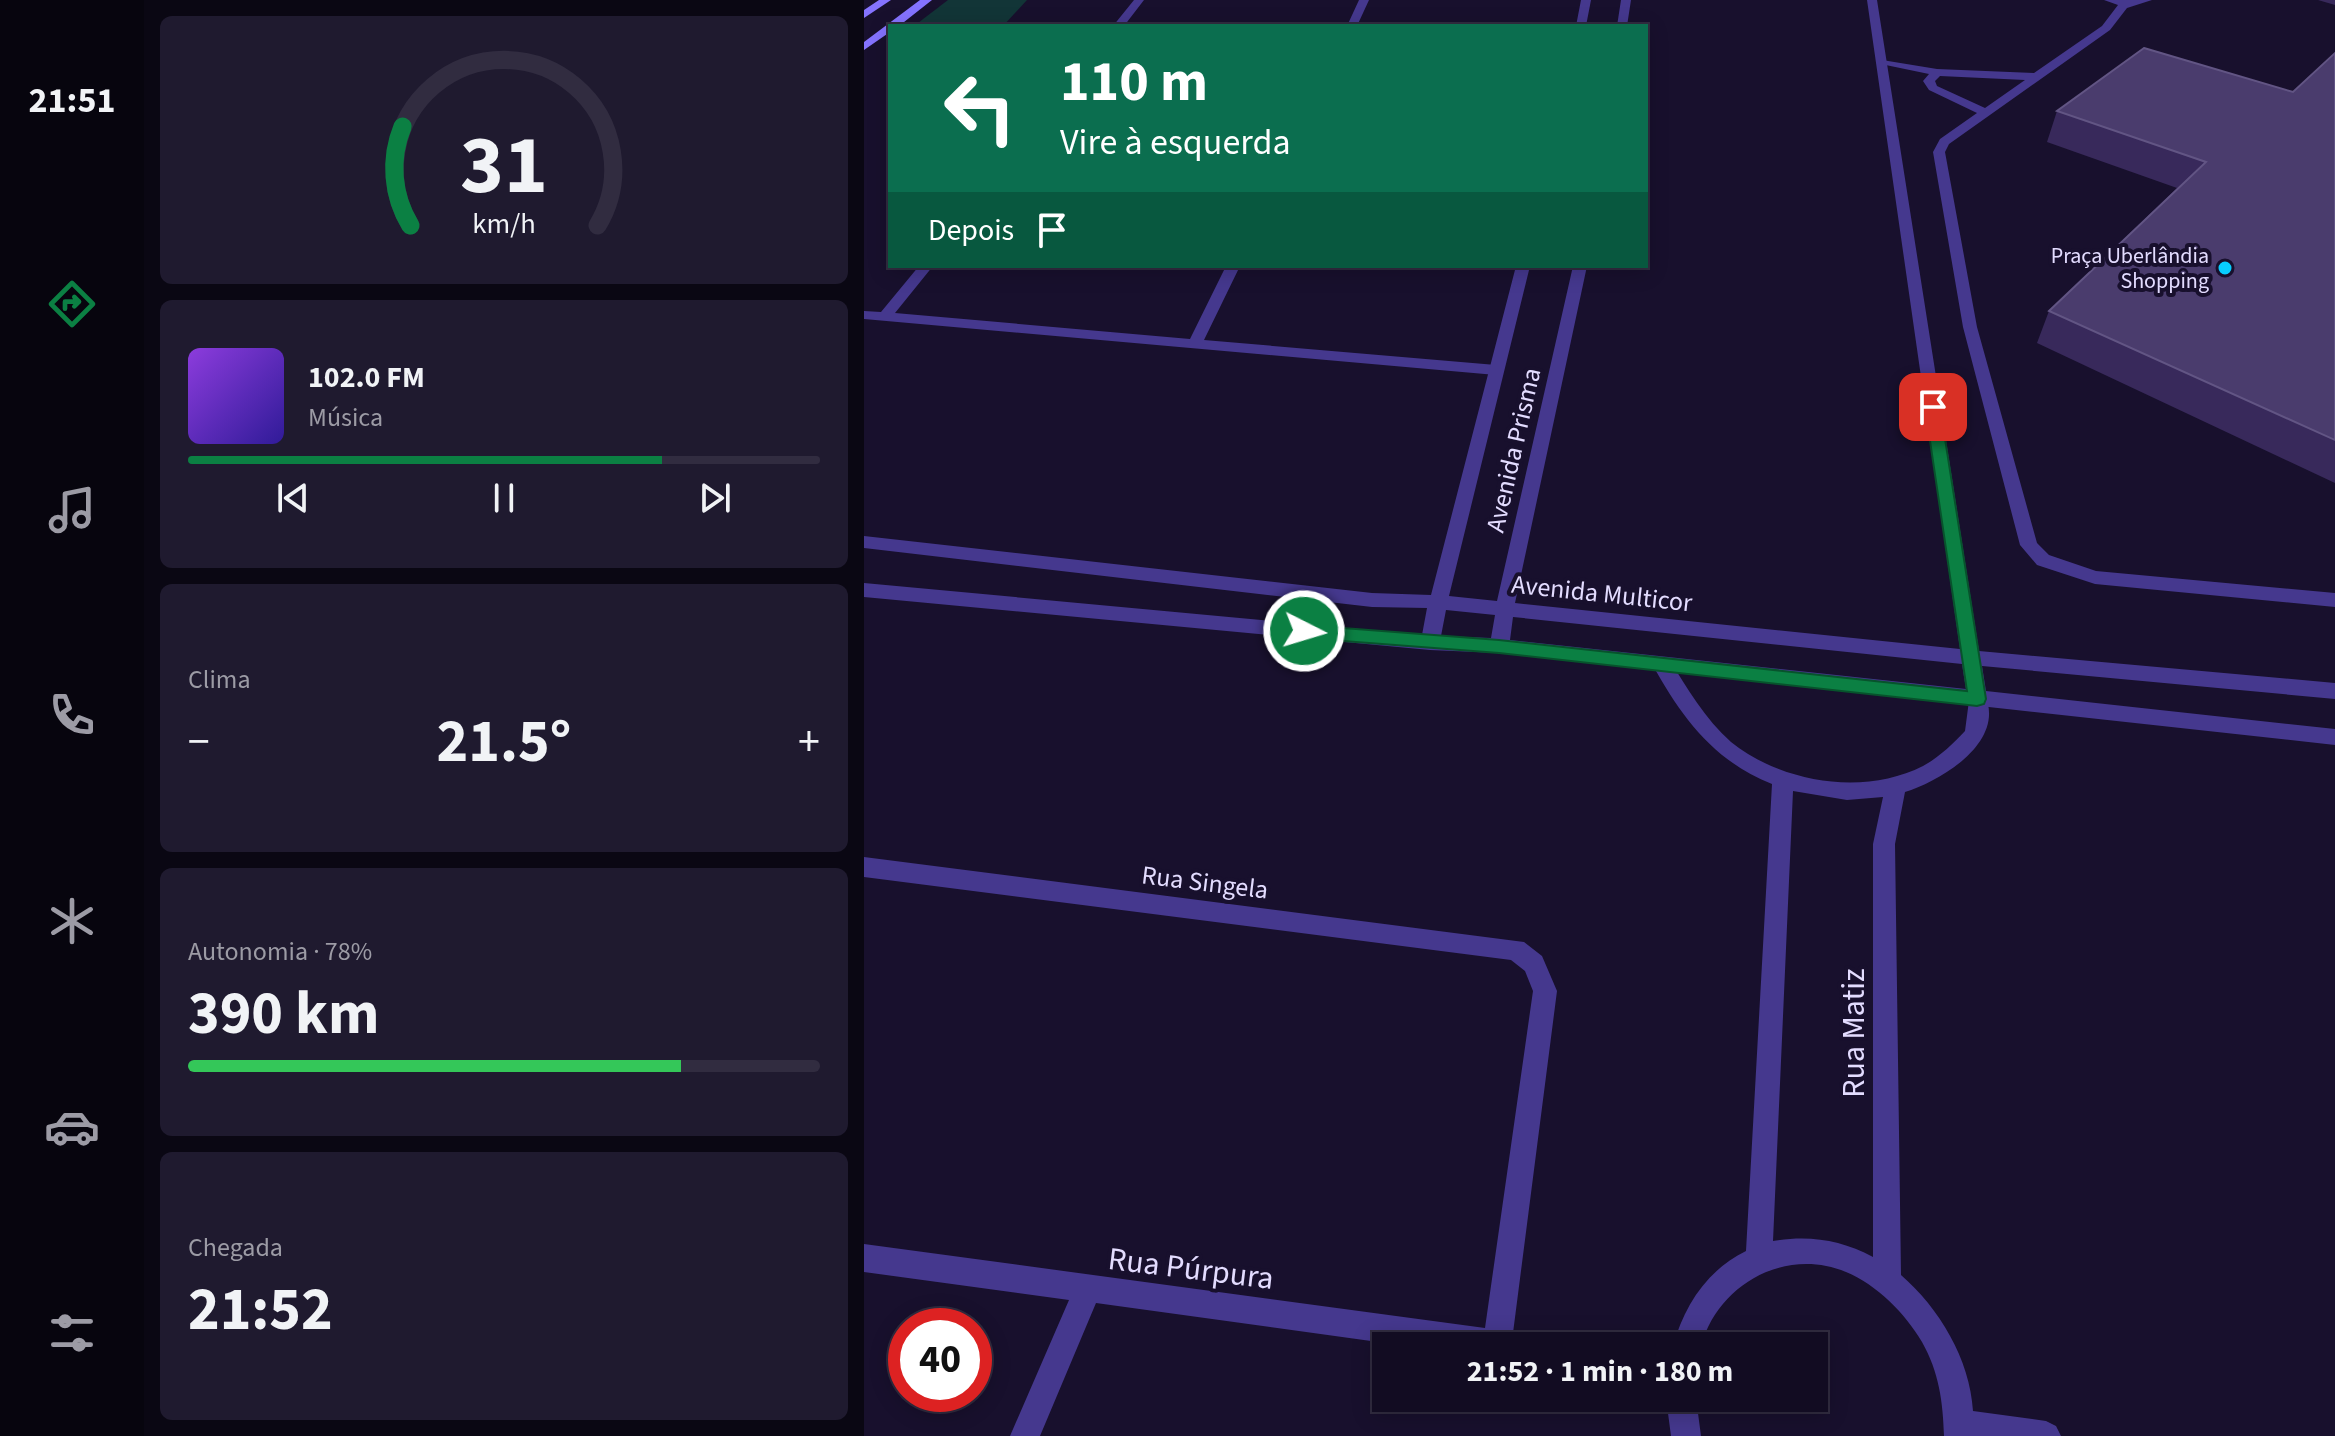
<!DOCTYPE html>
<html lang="pt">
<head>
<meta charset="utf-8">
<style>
	:root { --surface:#120c22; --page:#1f1a2f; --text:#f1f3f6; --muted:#9c9ba5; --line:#312c40; --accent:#0b8043 }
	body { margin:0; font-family:"Source Sans 3",sans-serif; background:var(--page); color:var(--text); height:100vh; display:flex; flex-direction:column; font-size:30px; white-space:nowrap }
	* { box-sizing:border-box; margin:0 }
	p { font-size:26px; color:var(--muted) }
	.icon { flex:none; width:44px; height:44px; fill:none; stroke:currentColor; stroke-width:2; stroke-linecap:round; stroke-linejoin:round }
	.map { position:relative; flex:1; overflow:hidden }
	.sheet { display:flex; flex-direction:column; gap:16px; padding:16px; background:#0a0713; width:720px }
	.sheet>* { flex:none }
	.banner { position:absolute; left:24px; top:24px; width:760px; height:244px; border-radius:0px; box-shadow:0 4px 20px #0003,0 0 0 2px var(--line); background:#0b6e4f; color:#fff; overflow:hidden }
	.speed { position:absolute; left:24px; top:1308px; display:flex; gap:16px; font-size:40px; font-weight:700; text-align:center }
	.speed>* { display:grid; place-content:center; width:104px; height:104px; border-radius:50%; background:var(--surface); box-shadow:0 4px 20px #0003,0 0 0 2px var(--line); line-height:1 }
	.speed .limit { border:12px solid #d22; background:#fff; color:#111 }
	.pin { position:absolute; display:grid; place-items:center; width:68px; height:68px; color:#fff; margin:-34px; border-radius:16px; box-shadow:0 4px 12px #0006 }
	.me { position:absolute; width:88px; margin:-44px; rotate:95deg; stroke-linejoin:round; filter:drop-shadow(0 0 6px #0008) }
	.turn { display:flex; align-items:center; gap:28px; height:168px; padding:0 40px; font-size:36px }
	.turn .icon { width:104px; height:104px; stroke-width:2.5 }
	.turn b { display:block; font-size:56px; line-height:68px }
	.then { display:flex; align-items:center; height:76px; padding:0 40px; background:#0003; gap:16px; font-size:30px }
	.big { font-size:60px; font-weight:700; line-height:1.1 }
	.sheet .tile { flex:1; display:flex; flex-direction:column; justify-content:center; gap:12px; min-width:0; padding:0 28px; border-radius:12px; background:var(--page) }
	.sheet .dial { align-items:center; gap:0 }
	.dial svg { height:208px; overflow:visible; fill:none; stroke:var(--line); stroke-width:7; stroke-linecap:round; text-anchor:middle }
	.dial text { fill:var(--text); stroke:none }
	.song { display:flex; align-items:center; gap:24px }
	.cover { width:96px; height:96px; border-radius:12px; background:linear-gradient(135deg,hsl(270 70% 55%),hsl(250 70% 35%)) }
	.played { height:8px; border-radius:4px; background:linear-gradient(90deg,var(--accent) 75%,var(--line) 75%) }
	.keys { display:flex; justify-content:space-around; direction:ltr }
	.heat { display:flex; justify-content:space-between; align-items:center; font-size:44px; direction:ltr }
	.charge { height:12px; border-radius:6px; background:linear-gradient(90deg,#34c759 78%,var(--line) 0) }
	.trip { position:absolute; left:508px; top:1332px; width:456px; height:80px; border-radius:0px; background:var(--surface); box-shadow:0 4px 20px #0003,0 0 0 2px var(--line); font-weight:700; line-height:80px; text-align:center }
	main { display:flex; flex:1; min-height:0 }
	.tabs { display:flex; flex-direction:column; width:144px; justify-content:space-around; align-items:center; background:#07050e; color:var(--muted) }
	.tabs .icon { width:56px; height:56px }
	.tabs .selected { color:var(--accent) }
	.tabs b { font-size:36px; color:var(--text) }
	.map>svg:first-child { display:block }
	.green { fill:#123537 }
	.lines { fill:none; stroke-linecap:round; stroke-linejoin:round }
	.service { fill:#45388e; fill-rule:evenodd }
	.minor { fill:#45388e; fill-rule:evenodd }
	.tertiary { fill:#45388e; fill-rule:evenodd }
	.secondary { fill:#8573ff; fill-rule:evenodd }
	.wall { fill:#38295b }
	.building { fill:#4a3c6d; stroke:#625584; stroke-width:2 }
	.route { fill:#0b8043; stroke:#07532c; stroke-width:2 }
	.poi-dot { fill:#08cdff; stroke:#18102d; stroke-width:3 }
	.labels { text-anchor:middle; stroke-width:8; stroke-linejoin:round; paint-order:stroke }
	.far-poi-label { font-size:22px; fill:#e3dcff; stroke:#18102d; text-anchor:end }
	.street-label { font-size:26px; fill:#e3dcff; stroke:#18102d }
	.near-street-label { font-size:32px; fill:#e3dcff; stroke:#18102d }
</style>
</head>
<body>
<main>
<nav class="tabs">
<b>21:51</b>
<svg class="icon selected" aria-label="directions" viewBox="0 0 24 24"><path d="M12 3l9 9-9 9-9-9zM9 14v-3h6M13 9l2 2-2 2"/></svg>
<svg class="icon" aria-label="music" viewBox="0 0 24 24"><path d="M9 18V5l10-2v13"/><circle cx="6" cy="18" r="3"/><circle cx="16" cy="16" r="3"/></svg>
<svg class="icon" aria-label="phone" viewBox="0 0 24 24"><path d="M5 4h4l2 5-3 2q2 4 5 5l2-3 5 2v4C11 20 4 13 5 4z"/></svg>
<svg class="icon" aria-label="climate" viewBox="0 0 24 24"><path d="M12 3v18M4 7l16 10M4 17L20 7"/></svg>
<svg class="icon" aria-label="car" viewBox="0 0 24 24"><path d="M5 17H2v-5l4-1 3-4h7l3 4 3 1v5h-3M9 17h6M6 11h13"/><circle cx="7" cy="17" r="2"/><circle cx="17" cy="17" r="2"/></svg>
<svg class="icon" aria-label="filters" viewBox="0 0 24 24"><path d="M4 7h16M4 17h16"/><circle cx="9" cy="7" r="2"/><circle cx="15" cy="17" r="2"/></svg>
</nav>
<section class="sheet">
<div class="tile dial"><svg viewBox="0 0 100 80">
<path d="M14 69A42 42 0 1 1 86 69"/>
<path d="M14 69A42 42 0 0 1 11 31" stroke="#0b8043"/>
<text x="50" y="56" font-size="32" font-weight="700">31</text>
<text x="50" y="72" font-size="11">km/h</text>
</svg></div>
<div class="tile">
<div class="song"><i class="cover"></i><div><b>102.0 FM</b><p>Música</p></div></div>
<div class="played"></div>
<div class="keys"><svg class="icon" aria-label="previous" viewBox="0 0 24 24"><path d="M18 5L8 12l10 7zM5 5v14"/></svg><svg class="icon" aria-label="pause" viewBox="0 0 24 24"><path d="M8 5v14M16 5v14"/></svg><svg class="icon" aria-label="next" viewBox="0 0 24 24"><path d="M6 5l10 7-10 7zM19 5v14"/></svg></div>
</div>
<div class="tile"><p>Clima</p>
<div class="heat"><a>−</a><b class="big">21.5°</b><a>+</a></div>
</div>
<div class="tile"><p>Autonomia · 78%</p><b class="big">390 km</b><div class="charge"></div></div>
<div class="tile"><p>Chegada</p><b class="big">21:52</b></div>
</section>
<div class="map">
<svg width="1471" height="1436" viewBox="0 0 1471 1436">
	<rect width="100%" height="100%" fill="#18102d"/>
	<path class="green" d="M 84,0 L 163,0 L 139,26 L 50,26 Z"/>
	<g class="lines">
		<path class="service" d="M 1240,0 L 1288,0 L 1263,8 L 1246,30 L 1085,144 L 1081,152 L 1113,327 L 1173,543 L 1185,555 L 1232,571 L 1471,593 L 1471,607 L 1231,584 L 1173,565 L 1156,545 L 1099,327 L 1069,152 L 1076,139 L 1113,113 L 1065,90 L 1059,81 L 1065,74 L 1012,63 L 1018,60 L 1073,69 L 1170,73 L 1238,26 L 1254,5 ZM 1076,76 L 1161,80 L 1121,108 L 1073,86 L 1071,81 Z"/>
		<path class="minor" d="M 270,0 L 280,0 L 260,26 L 249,26 Z
			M 495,0 L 505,0 L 493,26 L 483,26 Z
			M 55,266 L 69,266 L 31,313 L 326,339 L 362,266 L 376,266 L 340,340 L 632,365 L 640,370 L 632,375 L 0,319 L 0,311 L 17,312 Z
			M 798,657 L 805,659 C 823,688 841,719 867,742 C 918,783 1000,796 1059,766 C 1074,758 1089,744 1101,731 L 1106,693 L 1120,693 C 1144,741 1077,781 1041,792 L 1031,844 L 1037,1275 C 1075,1308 1106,1359 1109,1411 L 1182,1421 L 1192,1426 L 1197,1436 L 1080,1436 C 1079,1402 1075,1372 1058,1342 C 1041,1313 1013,1285 982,1272 C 921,1247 854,1284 837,1346 L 809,1346 C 820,1306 843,1270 882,1251 L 908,784 C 850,761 818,718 788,664 L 791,659 ZM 929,791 L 983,800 L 1019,797 L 1009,844 L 1009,1257 C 977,1240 946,1235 909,1241 Z
			M 0,857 L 660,942 L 678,956 L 693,991 L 649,1333 L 656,1336 L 660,1346 L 543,1346 L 232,1303 L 176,1436 L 146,1436 L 205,1300 L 0,1272 L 0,1244 L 621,1328 L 669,991 L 661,971 L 647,960 L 0,877 Z
			M 802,1398 L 832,1398 L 837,1436 L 807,1436 Z"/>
		<path class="tertiary" d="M 717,0 L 727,0 L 722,26 L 712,26 Z
			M 757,0 L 767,0 L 763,26 L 753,26 Z
			M 1003,0 L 1013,0 L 1115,651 L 1471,683 L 1471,699 L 1118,666 L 1122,691 L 1471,729 L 1471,745 L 635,653 L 566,650 L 0,597 L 0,583 L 558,635 L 563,608 L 508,607 L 0,548 L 0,536 L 508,593 L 567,595 L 652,266 L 666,266 L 585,596 L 633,601 L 709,266 L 723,266 L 651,603 L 1096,649 ZM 582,610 L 631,615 L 627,638 L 577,636 ZM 649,617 L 1098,664 L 1102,689 L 646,640 Z"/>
		<path class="secondary" d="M 15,0 L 27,0 L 0,18 L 0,10 Z
			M 56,0 L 68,0 L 35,26 L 26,26 L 26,32 L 0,50 L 0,42 Z"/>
	</g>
	<path class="wall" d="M 1454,0 L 1471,0 L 1471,5 Z
		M 1471,53 L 1471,483 L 1173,343 L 1185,311 L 1313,188 L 1183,142 L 1193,111 L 1429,92 Z"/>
	<path class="building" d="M 1280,48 L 1429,92 L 1471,53 L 1471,440 L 1185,311 L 1342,162 L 1193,111 Z"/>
	<path class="route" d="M 1069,402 L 1076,407 L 1122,699 L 1120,704 L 1113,706 L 635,653 L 440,638 L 432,631 L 440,625 L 635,640 L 1103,691 L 1061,407 Z"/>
	<circle class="poi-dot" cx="1361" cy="268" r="8"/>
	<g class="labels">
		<g class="far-poi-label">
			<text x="1345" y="263">Praça Uberlândia<tspan x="1345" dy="25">Shopping</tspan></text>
		</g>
		<g class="street-label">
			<text transform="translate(649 450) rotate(-77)" y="9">Avenida Prisma</text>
			<text transform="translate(738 593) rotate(6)" y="9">Avenida Multicor</text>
			<text transform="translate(341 882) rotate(7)" y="9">Rua Singela</text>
		</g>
		<g class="near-street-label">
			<text transform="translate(989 1033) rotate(-90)" y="11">Rua Matiz</text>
			<text transform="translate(327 1268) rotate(7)" y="11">Rua Púrpura</text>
		</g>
	</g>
</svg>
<div class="speed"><div class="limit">40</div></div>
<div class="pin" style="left:1069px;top:407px;background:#d93025"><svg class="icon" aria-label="arrive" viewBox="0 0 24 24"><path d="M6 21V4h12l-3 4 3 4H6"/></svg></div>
<svg class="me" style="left:440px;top:631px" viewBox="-20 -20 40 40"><circle r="17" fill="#0b8043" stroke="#fff" stroke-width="3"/><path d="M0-11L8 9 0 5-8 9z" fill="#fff"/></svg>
<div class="trip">21:52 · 1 min · 180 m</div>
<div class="banner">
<div class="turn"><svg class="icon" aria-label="left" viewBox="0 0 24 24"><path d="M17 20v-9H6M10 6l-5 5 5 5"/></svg><div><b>110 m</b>Vire à esquerda</div></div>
<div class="then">Depois<svg class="icon" aria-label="arrive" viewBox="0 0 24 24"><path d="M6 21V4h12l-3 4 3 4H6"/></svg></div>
</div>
</div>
</main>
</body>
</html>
